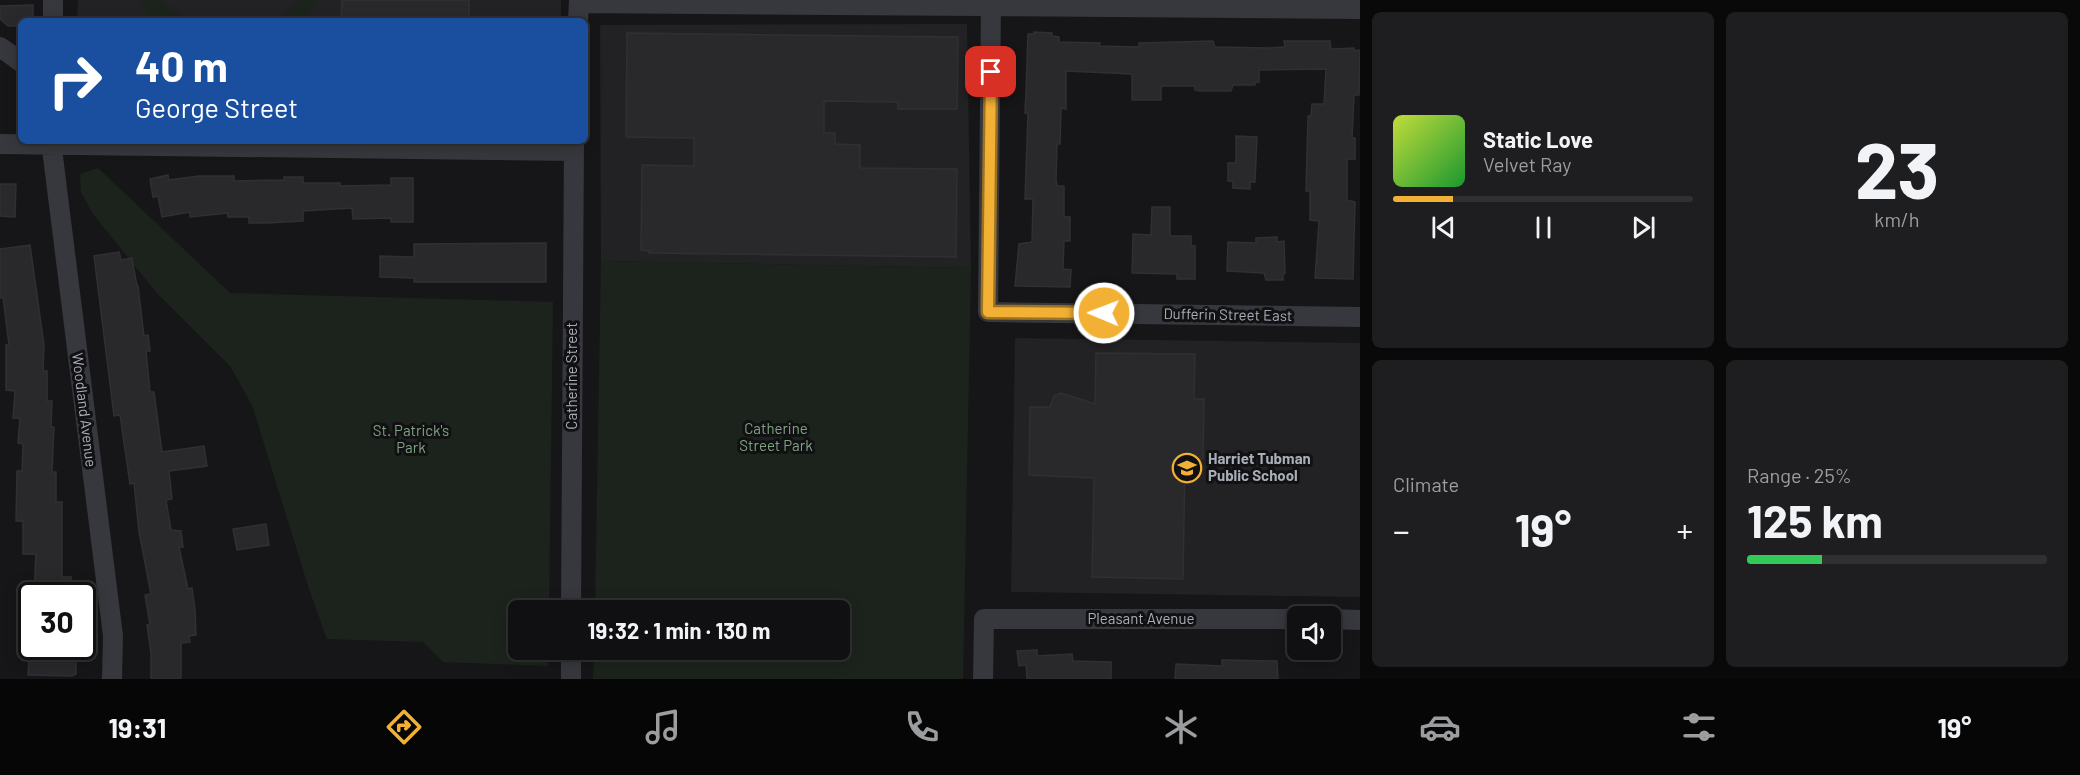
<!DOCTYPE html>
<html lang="en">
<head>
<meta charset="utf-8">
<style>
	:root { --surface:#101012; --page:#1e1e20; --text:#f1f3f6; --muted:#9c9d9f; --line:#303032; --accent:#f2b134 }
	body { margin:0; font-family:Barlow,sans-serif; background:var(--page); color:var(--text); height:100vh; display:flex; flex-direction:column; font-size:22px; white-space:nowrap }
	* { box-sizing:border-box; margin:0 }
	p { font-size:20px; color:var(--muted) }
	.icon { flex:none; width:33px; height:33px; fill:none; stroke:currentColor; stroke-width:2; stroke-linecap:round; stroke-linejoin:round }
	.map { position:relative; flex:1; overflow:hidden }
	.side { display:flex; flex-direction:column; gap:12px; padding:12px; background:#09090a; width:720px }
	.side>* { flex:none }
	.guide { position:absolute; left:18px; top:18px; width:570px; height:126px; border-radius:9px; box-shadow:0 3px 15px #0003,0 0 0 2px var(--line); background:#1a4fa0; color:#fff; overflow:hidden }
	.fabs { position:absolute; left:1287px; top:606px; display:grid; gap:12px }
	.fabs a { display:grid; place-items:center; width:54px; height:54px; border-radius:9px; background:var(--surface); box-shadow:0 3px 15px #0003,0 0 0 2px var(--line); font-size:30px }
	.speed { position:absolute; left:18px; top:582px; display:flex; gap:12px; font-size:30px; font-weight:700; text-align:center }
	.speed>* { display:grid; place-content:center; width:78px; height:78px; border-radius:50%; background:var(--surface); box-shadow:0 3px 15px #0003,0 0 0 2px var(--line); line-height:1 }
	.speed .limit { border:3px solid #111; border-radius:9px; background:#fff; color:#111 }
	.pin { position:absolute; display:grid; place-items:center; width:51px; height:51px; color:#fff; margin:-26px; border-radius:12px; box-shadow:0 3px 9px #0006 }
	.me { position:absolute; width:66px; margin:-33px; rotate:271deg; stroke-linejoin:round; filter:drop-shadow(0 0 4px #0008) }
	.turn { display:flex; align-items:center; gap:21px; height:126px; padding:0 18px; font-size:27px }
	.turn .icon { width:78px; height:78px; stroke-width:2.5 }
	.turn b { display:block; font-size:42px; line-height:51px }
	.big { font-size:45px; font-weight:700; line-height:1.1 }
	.side .tile { flex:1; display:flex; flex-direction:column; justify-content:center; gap:9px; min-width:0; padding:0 21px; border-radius:9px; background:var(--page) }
	.side .dial { align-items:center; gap:0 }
	.dial b { font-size:78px; line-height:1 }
	.song { display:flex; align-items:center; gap:18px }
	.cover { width:72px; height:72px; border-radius:9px; background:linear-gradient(135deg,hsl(70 70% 55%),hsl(130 70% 35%)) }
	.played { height:6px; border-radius:3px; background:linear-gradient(90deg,var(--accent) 20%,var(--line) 20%) }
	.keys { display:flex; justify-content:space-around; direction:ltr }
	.heat { display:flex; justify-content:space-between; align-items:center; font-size:33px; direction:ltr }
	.charge { height:9px; border-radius:4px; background:linear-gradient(90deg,#34c759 25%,var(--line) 0) }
	.side .tiles { flex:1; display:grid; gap:12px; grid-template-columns:repeat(2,1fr) }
	.trip { position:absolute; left:508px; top:600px; width:342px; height:60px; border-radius:9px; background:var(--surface); box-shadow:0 3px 15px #0003,0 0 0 2px var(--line); font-weight:700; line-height:60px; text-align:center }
	.dock { display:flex; height:96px; justify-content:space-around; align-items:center; background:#060607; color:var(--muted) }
	.dock .icon { width:42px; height:42px }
	.dock .current { color:var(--accent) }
	.dock b { font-size:27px; color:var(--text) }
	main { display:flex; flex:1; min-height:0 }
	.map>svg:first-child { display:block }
	.built { fill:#222225 }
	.green { fill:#1c231d }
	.building { fill:#29292c; stroke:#303034; stroke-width:1.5 }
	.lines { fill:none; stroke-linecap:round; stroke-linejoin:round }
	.minor { stroke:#37383d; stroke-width:20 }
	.route-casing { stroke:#9d7322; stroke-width:15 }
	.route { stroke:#f2b134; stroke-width:10 }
	.labels { text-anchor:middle; stroke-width:6; stroke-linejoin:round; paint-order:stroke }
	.street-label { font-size:15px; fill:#a8adb8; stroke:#111113 }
	.park-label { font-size:15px; fill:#7fa381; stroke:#111113 }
	.poi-label { font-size:15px; font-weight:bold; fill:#a8adb8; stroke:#111113; text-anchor:start }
</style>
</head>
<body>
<main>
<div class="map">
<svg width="1360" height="679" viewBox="0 0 1360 679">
	<rect width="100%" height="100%" fill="#161618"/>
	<path class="built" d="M 78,0 L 561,0 L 561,21 L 77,21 Z
		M 967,24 L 971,268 L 601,261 L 600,25 Z
		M 1015,338 L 1360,343 L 1360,597 L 1011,592 Z"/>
	<path class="green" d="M 141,0 L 161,0 L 189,21 L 158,21 L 146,10 Z
		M 297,0 L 318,0 L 304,21 L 267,21 C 281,17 290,12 297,0 Z
		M 98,168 L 230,293 L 553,302 L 549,610 L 519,610 L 519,650 L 548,650 L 548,666 L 443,662 L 423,642 L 327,639 L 309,589 L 252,405 L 230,366 L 156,292 L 93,214 L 81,192 L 80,174 Z
		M 601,261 L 971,268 L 963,679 L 593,679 L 594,650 L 840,650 L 840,610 L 595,610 Z"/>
	<path class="building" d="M 342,0 L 469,0 L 469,21 L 341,21 Z
		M 33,5 L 33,21 L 21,21 L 21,26 L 8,26 L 0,19 L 0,6 Z
		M 1034,32 L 1052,33 L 1052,36 L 1059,37 L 1059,42 L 1100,43 L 1099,46 L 1139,47 L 1139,43 L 1213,41 L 1215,47 L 1269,48 L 1285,47 L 1284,41 L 1330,41 L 1331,49 L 1354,48 L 1354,51 L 1360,50 L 1359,95 L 1354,95 L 1352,138 L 1355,138 L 1355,159 L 1347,159 L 1347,200 L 1355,202 L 1353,279 L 1315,278 L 1319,221 L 1310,220 L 1310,191 L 1306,191 L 1308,116 L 1311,116 L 1312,104 L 1324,104 L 1326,69 L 1259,70 L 1259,82 L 1255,82 L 1255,85 L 1233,85 L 1231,91 L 1200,91 L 1195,90 L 1195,86 L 1161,86 L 1161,100 L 1132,100 L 1132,74 L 1066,71 L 1066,109 L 1061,108 L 1060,144 L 1057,144 L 1056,180 L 1057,186 L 1064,186 L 1064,217 L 1070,217 L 1070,241 L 1064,241 L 1063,269 L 1071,270 L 1070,287 L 1015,286 L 1019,244 L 1032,242 L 1033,199 L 1025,199 L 1028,113 L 1025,113 L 1026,92 L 1028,34 L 1034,34 Z
		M 627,33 L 958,37 L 957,109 L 898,109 L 898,102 L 824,101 L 824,133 L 835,133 L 835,144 L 860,145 L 860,168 L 957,169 L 956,257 L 649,253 L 650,251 L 641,250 L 642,165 L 694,166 L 694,138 L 626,137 Z
		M 1236,136 L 1257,137 L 1255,182 L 1250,182 L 1250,189 L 1233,188 L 1233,181 L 1228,181 L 1228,163 L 1236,163 Z
		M 168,175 L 169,180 L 199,176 L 234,176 L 234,181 L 284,180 L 284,177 L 303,177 L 303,183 L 340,183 L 340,186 L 391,185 L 391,178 L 413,178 L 413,222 L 391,222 L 391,218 L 353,219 L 352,208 L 303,211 L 303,221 L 267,223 L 249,223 L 249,217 L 228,217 L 228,213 L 190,217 L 190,212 L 162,217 L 158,196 L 153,197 L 150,179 Z
		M 0,184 L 16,184 L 15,217 L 0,216 Z
		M 1152,207 L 1170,207 L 1170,236 L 1191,236 L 1191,246 L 1195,246 L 1195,279 L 1177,279 L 1177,274 L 1132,273 L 1133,234 L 1151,235 Z
		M 1277,237 L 1277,242 L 1284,241 L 1285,273 L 1283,274 L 1283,280 L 1266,280 L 1264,273 L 1227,271 L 1228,242 L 1256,243 L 1256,238 Z
		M 546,243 L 546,282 L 414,282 L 414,278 L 380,277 L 380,256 L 414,257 L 414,244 Z
		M 30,245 L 44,345 L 43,371 L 47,371 L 47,401 L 52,401 L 51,427 L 54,427 L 52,472 L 56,472 L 56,502 L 62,502 L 62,577 L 71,577 L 71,593 L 34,592 L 36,554 L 23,554 L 23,521 L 16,521 L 17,471 L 22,471 L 23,444 L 18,443 L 20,418 L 13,418 L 15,391 L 6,390 L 6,345 L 9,345 L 3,297 L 0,298 L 0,249 Z
		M 119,252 L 121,260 L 132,258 L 137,286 L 138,286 L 144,336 L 148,335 L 150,351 L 146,351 L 150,392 L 154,392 L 162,452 L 204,446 L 207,466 L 169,471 L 172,499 L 166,500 L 171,530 L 181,531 L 183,547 L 179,547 L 188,589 L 192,588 L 195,610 L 196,635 L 189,636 L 190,642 L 181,643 L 181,679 L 151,679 L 151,653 L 147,625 L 150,624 L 145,595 L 151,594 L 139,532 L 134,483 L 130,484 L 120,415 L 114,416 L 94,256 Z
		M 1096,353 L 1195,354 L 1194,399 L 1204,399 L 1203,459 L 1185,459 L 1183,579 L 1092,577 L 1094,478 L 1029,475 L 1030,407 L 1050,407 L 1054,396 L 1061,393 L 1095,404 Z
		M 266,524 L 269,545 L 237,550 L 233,529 Z
		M 49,646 L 76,646 L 76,674 L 72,676 L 28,675 L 29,659 L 48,660 Z
		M 1037,650 L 1037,656 L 1072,654 L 1073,661 L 1111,662 L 1111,679 L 1027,679 L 1026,665 L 1019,666 L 1017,651 Z
		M 1222,660 L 1277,661 L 1278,679 L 1175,679 L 1176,664 L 1222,666 Z"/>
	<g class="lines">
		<path class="minor" d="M 991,0 L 988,312 L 1360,317
			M 579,3 L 1360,9
			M 53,21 L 53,0
			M 578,21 L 579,0
			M 0,47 L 21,62
			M 51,141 L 113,636 L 112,679
			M 0,144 L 573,151
			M 571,610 L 574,141
			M 1330,619 L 1360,620
			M 571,679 L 571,650
			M 983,679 L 984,619 L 1298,619"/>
	</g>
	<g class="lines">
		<g class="route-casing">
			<path id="route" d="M 991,72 L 988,312 L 1104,313"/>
		</g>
		<use href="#route" class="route"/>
	</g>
	<defs>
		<g id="school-ring" transform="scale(1.5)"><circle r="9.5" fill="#111113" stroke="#f2b134" stroke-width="1.5"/><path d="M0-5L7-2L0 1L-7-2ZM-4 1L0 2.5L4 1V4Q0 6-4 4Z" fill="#f2b134"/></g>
	</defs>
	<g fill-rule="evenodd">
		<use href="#school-ring" x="1187" y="468"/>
	</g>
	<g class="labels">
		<g class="street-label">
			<text transform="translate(1228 315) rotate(1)" y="5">Dufferin Street East</text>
			<text transform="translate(572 376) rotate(-90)" y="5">Catherine Street</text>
			<text transform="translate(84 410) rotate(83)" y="5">Woodland Avenue</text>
			<text x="1141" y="624">Pleasant Avenue</text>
		</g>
		<g class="park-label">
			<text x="776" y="434">Catherine<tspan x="776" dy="17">Street Park</tspan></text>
			<text x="411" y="436">St. Patrick's<tspan x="411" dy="17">Park</tspan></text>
		</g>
		<g class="poi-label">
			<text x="1208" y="464">Harriet Tubman<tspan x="1208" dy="17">Public School</tspan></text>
		</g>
	</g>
</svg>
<div class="fabs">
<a><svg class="icon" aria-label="sound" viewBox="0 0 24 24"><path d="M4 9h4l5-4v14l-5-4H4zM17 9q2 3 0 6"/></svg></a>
</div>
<div class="speed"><div class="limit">30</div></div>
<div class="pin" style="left:991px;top:72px;background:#d93025"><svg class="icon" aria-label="arrive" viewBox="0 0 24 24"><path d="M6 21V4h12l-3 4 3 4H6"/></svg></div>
<svg class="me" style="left:1104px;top:313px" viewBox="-20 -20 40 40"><circle r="17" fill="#f2b134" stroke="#fff" stroke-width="3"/><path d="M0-11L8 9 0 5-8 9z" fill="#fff"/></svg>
<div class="trip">19:32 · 1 min · 130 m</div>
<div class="guide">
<div class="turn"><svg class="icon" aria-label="right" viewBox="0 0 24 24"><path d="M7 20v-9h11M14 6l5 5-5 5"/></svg><div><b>40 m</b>George Street</div></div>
</div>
</div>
<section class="side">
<div class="tiles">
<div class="tile">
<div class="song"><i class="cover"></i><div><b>Static Love</b><p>Velvet Ray</p></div></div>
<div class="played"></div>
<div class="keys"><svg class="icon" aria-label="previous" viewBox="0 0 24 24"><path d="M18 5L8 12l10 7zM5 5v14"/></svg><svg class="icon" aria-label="pause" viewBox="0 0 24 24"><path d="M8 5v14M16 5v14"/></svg><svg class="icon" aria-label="next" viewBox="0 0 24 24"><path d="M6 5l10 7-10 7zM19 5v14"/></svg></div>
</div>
<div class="tile dial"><b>23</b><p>km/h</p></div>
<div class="tile"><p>Climate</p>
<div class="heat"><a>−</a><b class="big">19°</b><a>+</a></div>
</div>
<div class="tile"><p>Range · 25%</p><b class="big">125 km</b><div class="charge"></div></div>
</div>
</section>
</main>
<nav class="dock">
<b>19:31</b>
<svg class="icon current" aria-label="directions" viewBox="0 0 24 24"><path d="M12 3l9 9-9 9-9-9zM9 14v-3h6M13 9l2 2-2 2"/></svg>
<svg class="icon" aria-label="music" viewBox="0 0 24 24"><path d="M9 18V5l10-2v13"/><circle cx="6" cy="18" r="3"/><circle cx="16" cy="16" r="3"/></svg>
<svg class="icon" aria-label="phone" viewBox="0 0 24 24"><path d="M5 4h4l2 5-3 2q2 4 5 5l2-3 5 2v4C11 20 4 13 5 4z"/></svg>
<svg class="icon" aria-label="climate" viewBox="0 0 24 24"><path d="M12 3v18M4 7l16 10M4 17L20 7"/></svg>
<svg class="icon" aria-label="car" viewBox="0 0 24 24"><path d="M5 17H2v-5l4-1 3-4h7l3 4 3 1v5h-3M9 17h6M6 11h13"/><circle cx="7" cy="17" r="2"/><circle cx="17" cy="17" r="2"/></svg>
<svg class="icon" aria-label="filters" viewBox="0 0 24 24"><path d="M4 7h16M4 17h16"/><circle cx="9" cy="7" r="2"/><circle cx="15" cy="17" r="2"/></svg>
<b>19°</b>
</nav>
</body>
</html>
